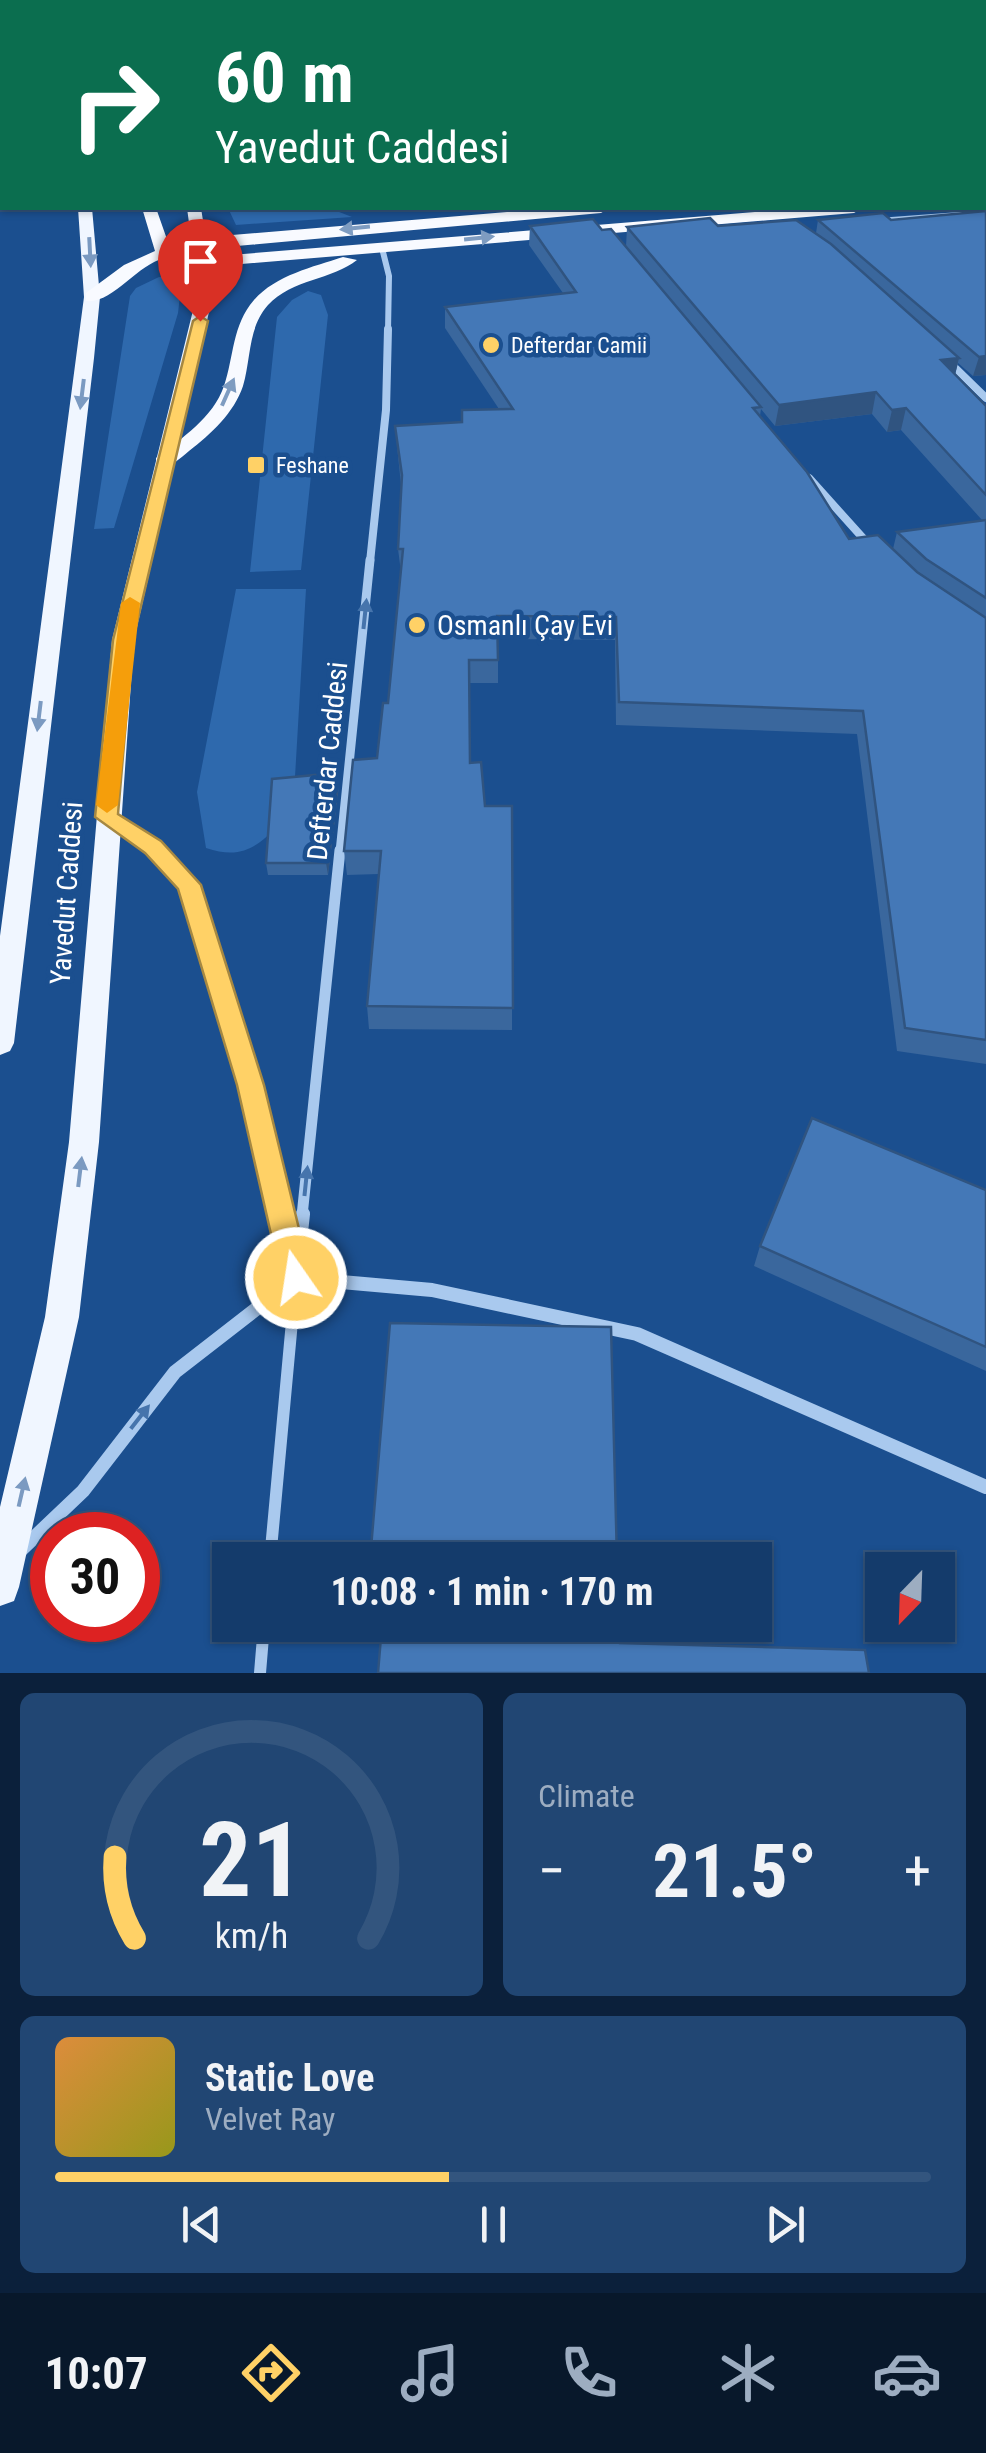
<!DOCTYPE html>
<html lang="en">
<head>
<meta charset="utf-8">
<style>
	:root { --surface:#143b6b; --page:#214673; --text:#f1f3f6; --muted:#9dadc1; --line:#33557e; --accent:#ffd166 }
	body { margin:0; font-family:"Roboto Condensed",sans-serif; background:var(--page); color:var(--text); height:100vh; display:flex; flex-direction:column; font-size:38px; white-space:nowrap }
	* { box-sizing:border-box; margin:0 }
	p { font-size:32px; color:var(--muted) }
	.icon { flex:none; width:55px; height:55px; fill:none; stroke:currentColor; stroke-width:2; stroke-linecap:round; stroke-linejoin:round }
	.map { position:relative; height:1673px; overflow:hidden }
	.drawer { display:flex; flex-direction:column; gap:20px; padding:20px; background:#0b203b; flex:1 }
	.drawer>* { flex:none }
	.guide { position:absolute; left:0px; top:0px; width:988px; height:210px; box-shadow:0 2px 8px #0004,0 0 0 2px var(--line); background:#0b6e4f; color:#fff; overflow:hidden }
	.needle { width:65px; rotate:203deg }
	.tools { position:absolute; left:865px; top:1552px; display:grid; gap:20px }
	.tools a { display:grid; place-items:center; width:90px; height:90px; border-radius:0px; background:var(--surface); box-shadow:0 2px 8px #0004,0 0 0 2px var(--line); font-size:50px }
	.speed { position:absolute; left:30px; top:1512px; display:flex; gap:20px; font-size:50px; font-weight:700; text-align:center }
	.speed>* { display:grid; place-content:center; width:130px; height:130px; border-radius:50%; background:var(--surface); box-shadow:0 2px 8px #0004,0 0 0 2px var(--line); line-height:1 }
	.speed .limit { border:15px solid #d22; background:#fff; color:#111 }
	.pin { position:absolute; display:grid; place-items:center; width:85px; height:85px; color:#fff; margin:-102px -42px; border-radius:50% 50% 50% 0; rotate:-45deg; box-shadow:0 0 10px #0007 }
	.pin .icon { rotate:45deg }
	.me { position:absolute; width:110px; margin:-55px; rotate:347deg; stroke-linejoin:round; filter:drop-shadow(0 0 8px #0008) }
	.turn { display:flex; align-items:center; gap:35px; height:210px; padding:0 50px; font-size:45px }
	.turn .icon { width:130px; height:130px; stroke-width:2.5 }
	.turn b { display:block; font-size:70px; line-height:85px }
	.big { font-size:75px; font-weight:700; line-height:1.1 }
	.drawer .tile { flex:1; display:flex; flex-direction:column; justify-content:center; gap:15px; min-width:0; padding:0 35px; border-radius:15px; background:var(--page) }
	.drawer .dial { align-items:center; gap:0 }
	.dial svg { height:260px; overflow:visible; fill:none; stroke:var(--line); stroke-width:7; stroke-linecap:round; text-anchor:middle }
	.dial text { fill:var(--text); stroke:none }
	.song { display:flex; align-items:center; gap:30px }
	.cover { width:120px; height:120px; border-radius:15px; background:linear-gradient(135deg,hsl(30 70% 55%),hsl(60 70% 35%)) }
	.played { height:10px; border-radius:5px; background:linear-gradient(90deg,var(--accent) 45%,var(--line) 45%) }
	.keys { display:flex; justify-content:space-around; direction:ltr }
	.heat { display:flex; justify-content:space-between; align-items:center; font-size:55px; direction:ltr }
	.drawer .tiles { flex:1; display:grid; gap:20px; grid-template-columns:1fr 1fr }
	.tile:last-child { grid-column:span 2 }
	.trip { position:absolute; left:212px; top:1542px; width:560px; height:100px; border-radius:0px; background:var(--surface); box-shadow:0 2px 8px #0004,0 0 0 2px var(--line); font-weight:700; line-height:100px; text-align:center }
	.tabs { display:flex; height:160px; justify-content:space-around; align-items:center; background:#08182b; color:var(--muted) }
	.tabs .icon { width:70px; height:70px }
	.tabs .active { color:var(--accent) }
	.tabs b { font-size:45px; color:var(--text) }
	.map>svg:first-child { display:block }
	.green { fill:#2e69ad }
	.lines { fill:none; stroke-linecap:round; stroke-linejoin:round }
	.service { stroke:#a9c9ee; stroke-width:4 }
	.pedestrian { stroke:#a9c9ee; stroke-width:12 }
	.minor-far4 { stroke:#a9c9ee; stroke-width:6 }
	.minor-far3 { stroke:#a9c9ee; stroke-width:8 }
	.minor-far2 { stroke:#a9c9ee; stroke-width:9 }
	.minor-far1 { stroke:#a9c9ee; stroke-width:11 }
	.minor { stroke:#a9c9ee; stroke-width:14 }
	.primary { fill:#f0f6ff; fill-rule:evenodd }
	.trunk { fill:#f8faff; fill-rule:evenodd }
	.trunk-bridge { stroke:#f8faff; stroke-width:12 }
	.wall { fill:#3a679d; fill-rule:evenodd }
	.shaded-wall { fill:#305480 }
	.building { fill:#4478b7; stroke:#305480; stroke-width:2.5 }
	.oneway { fill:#7e9cc1 }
	.oneway2 { fill:#7b9ac1 }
	.oneway3 { fill:#4674ac }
	.route { fill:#ffd166; stroke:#a68842; stroke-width:2.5 }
	.slow { fill:#f59e0b }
	.poi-dot { fill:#ffd166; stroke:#1b4f8f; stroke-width:4 }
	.labels { text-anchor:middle; stroke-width:9; stroke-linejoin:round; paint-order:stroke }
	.far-poi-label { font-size:22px; fill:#fff; stroke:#1b4f8f; text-anchor:start }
	.poi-label { font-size:28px; fill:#fff; stroke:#1b4f8f; text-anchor:start }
	.street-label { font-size:28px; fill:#fff; stroke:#1b4f8f }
</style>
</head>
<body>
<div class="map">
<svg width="986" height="1673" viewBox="0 0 986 1673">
	<rect width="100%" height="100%" fill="#1b4f8f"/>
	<path class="green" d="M 542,0 L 986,0 L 986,151 L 985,2 Z
		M 228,208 L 329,208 L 352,217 L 236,225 Z
		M 159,277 L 182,278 L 178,313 L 114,528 L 94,529 L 130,296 L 136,288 Z
		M 308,291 L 321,295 L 328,315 L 301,570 L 250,572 L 277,317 L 292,300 Z
		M 236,589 L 306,589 L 293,811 C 263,839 250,863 206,848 L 197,792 Z"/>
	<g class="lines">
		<path class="service" d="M 502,0 L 553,2
			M 65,2 L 80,0"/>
		<path class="pedestrian" d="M 270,1560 L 296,1278
			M 260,1673 L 264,1625"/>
		<path class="minor-far4" d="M 878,221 L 986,213
			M 382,248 L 389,276 L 388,331"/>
		<path class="minor-far3" d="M 947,360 L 986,398
			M 809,478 L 871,547
			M 370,562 L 386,410 L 388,329"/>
		<path class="minor-far2" d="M 112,821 L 158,852
			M 340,852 L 370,560"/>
		<path class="minor-far1" d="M 155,850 L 189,885 L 250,1085 L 281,1216
			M 302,1216 L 340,850"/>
		<path class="minor" d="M 280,1214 L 293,1268
			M 296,1278 L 303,1214
			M 296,1278 L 432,1290 L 637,1334 L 986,1487
			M 21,1550 L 83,1491 L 175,1372 L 296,1278"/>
		<path class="primary" d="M 0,32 L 2,32 L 2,39 L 0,39 Z
			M 78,208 L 92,208 L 100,297 L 94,358 L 14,1043 L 10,1051 L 0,1055 L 0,936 L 84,297 Z
			M 187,208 L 201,208 L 214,290 L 134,640 L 99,1142 L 79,1317 L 19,1587 L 14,1601 L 0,1606 L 0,1507 L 45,1317 L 69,1142 L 112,640 L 198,290 Z"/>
		<path class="trunk" d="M 0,20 L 2,20 L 2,26 L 0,26 Z
			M 0,47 L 2,47 L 2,55 L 0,55 Z
			M 986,162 L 986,171 L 985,171 L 985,162 Z
			M 985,185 L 986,185 L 986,193 L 985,193 Z
			M 142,208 L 156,208 L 169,245 L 184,239 L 554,208 L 609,208 L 601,213 L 182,251 L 206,257 L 805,208 L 862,208 L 854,213 L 206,267 C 194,264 177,256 165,258 C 137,264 113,304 86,301 L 86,293 L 124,265 L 155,251 Z
			M 343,257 L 357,260 C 332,280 292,279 268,305 C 248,327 251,359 243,386 C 234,413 211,434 189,451 C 178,460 170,469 156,466 L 156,458 C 182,438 213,418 224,386 C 234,357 232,325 254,300 C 276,275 313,267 343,257 Z"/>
		<path class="trunk-bridge" d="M 0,2 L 11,0"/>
	</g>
	<path class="wall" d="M 986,211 L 986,375 L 973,376 L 958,363 L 955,375 L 986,406 L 986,1064 L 897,1051 L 857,734 L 616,725 L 615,640 L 498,639 L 498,683 L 470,683 L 470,763 L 485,806 L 512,806 L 512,1030 L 369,1029 L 367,1006 L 379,874 L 347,875 L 344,851 L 377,758 L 388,703 L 401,572 L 398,549 L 401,485 L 395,426 L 462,422 L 499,409 L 445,328 L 445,307 L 563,293 L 529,245 L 530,226 L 602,230 L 626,247 L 627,227 L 718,226 L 816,233 L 818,220 L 891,220 ZM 761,409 L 775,426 L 872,414 L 887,432 L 901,430 L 982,520 L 897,532 L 893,549 L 849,539 L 760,416 Z
		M 337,773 L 339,785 L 328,875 L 268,875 L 266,863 Z
		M 986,1190 L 986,1371 L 754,1266 L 760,1246 Z"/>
	<path class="shaded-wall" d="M 986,356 L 986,375 L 973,376 L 979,357 Z
		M 959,358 L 954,379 L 941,360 Z
		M 876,392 L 872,414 L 775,426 L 779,405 Z
		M 906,408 L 901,430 L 887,432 L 892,410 Z
		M 337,773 L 339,785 L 328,875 L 326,863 Z"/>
	<path class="building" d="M 986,211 L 986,356 L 979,357 L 818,220 L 883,213 L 891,220 Z
		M 710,218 L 718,226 L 796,220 L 831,244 L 959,358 L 941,360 L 986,406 L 986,495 L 906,408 L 892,410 L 876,392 L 779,405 L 627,227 Z
		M 593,219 L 602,230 L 611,229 L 761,407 L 753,408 L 807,472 L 849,539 L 878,535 L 917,572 L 986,618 L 986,1040 L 905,1028 L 863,711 L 619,702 L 616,617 L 497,616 L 498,660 L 469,660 L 470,763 L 481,762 L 485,806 L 512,806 L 513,1008 L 367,1006 L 381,851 L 344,851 L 353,760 L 377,758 L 383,703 L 388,703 L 403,549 L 398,549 L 402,475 L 395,426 L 462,422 L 462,410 L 513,409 L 445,307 L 576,292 L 530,226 Z
		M 986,520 L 986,598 L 926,559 L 897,532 Z
		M 337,773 L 326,863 L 266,863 L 272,779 Z
		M 812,1118 L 986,1190 L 986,1347 L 760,1246 Z
		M 390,1323 L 611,1327 L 617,1560 L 370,1560 Z
		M 382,1625 L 619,1625 L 620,1643 L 865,1650 L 869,1673 L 378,1673 Z"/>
	<defs><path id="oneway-solid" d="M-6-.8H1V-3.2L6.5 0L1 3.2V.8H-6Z" transform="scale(2.5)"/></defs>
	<g class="oneway">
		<use href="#oneway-solid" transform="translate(355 228) rotate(174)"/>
		<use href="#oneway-solid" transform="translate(479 238) rotate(-6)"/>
		<use href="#oneway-solid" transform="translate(228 392) rotate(-66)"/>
	</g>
	<g class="oneway2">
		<use href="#oneway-solid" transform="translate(90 252) rotate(87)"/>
		<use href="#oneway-solid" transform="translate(82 394) rotate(97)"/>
		<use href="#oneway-solid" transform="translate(39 716) rotate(97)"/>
		<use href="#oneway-solid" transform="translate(80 1172) rotate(-83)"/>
		<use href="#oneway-solid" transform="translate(22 1492) rotate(-77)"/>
	</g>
	<g class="oneway3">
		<use href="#oneway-solid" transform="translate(365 614) rotate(-84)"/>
		<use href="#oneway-solid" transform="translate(306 1181) rotate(-84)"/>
		<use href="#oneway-solid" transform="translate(140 1417) rotate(-52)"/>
	</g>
	<path class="route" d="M 200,316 L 208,321 L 133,640 L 118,814 L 161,841 L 201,885 L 264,1085 L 311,1278 L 306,1288 L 296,1292 L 285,1288 L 281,1278 L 237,1085 L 178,889 L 145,853 L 95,817 L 113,640 L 193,321 Z"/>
	<path class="slow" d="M 130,597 L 140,603 L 118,805 L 107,813 L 96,805 L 121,603 Z"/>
	<g class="poi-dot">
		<circle cx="491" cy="345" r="10"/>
		<rect x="246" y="455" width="20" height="20" rx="5"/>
		<circle cx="417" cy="625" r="10"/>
	</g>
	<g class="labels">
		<g class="far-poi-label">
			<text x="511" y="353">Defterdar Camii</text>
			<text x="276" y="473">Feshane</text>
		</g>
		<g class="poi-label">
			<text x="437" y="635">Osmanlı Çay Evi</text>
		</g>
		<g class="street-label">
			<text transform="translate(327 761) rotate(-84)" y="10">Defterdar Caddesi</text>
			<text transform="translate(66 893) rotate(-86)" y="10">Yavedut Caddesi</text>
		</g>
	</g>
</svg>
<div class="tools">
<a><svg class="needle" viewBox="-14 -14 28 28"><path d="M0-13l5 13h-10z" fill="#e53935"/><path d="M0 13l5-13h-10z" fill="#9dadc1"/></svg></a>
</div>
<div class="speed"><div class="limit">30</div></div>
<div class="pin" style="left:200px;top:321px;background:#d93025"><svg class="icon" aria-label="arrive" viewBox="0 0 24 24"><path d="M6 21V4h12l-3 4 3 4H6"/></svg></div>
<svg class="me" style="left:296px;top:1278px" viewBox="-20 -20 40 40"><circle r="17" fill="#ffd166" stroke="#fff" stroke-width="3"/><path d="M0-11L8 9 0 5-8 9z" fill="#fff"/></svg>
<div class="trip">10:08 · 1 min · 170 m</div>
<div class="guide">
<div class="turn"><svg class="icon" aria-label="right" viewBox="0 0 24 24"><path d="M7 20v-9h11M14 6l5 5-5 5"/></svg><div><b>60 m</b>Yavedut Caddesi</div></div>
</div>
</div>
<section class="drawer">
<div class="tiles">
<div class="tile dial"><svg viewBox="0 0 100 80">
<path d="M14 69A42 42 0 1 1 86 69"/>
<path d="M14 69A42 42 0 0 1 8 44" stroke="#ffd166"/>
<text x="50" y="56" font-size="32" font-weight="700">21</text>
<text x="50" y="72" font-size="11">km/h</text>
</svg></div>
<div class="tile"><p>Climate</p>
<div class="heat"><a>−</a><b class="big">21.5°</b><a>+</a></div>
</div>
<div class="tile">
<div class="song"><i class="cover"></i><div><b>Static Love</b><p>Velvet Ray</p></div></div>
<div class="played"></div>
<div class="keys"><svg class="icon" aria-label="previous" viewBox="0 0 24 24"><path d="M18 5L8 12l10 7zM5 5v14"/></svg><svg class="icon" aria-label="pause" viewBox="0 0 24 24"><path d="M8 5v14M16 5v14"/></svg><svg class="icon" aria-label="next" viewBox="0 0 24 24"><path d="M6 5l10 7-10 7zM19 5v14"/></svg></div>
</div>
</div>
</section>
<nav class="tabs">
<b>10:07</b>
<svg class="icon active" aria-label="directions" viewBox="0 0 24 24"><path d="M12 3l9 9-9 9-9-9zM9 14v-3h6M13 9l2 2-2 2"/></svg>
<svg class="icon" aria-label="music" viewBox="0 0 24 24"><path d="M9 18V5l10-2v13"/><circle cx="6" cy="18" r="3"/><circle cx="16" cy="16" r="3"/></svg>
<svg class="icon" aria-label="phone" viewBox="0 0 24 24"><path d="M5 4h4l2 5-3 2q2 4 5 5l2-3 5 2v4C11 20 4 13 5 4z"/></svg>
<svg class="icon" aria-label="climate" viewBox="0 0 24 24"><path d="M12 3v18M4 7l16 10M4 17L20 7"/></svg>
<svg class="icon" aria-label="car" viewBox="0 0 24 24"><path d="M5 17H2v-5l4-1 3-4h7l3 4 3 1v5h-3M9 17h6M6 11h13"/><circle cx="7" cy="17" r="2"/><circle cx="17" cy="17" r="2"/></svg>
</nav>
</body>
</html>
